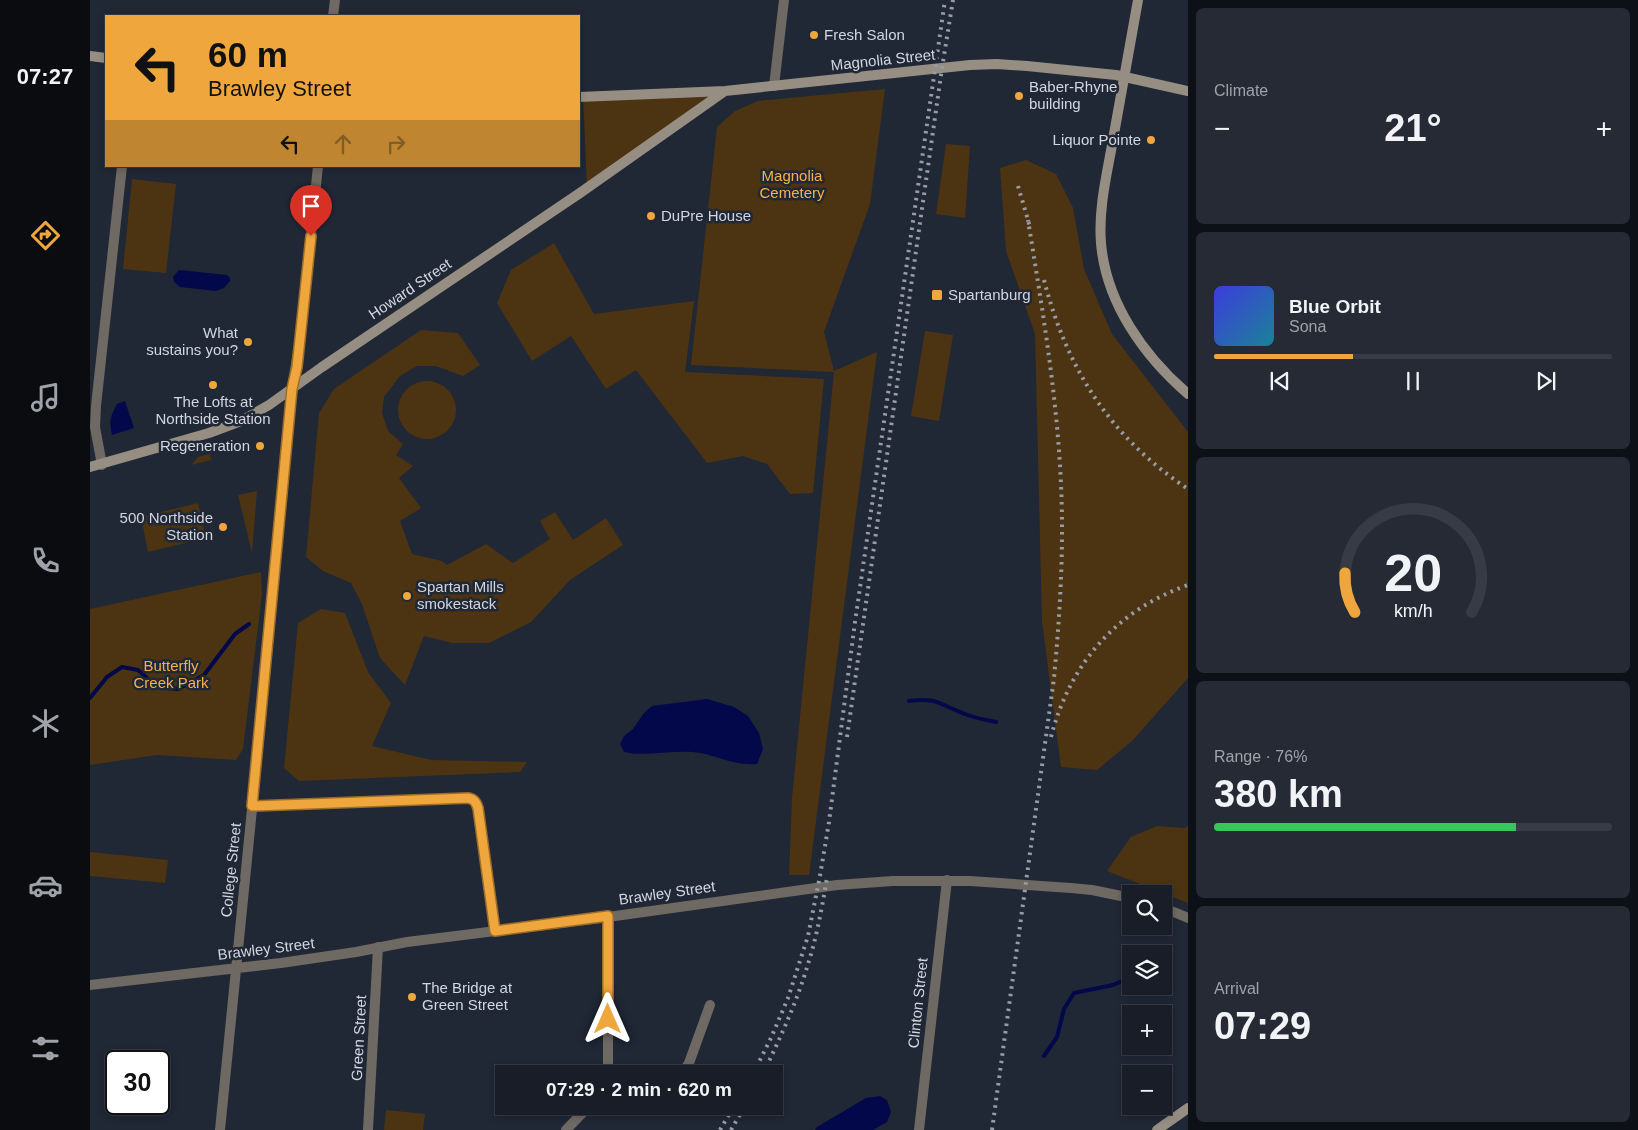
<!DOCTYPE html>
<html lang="en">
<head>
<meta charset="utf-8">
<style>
	:root { --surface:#181d28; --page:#252a34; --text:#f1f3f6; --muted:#9fa2a8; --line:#363b45; --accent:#efa73d }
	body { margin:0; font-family:Helvetica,sans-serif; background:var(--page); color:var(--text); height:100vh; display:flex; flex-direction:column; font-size:19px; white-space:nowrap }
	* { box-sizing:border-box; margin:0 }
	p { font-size:16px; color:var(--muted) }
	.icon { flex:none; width:28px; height:28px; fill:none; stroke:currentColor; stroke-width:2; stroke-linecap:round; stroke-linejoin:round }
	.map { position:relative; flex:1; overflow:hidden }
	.side { display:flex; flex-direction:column; gap:8px; padding:8px; background:#0d1016; width:450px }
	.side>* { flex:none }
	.top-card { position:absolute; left:15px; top:15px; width:475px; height:152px; border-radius:0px; box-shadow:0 2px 8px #0003,0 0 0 1px var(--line); background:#efa73d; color:#111; overflow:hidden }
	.controls { position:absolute; left:1032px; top:885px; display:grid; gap:10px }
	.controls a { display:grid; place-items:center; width:50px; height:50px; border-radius:0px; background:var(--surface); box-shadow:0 2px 8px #0003,0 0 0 1px var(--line); font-size:25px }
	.speed { position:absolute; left:15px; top:1050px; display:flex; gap:10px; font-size:25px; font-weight:700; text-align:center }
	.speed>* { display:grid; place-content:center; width:65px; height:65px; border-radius:50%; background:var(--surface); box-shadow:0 2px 8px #0003,0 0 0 1px var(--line); line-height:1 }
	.speed .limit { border:2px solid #111; border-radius:8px; background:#fff; color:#111 }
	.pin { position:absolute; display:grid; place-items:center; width:42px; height:42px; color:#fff; margin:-51px -21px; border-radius:50% 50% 50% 0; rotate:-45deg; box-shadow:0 0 5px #0007 }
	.pin .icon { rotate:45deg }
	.me { position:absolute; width:55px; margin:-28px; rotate:0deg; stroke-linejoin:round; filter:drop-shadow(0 0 4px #0008) }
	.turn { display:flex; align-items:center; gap:18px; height:105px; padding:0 20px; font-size:22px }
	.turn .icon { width:65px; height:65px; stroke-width:2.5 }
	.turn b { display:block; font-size:35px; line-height:42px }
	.lanes { display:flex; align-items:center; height:48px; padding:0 20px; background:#0003; justify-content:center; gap:25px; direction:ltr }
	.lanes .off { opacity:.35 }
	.big { font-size:38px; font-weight:700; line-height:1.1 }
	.side .widget { flex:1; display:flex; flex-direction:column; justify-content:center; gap:8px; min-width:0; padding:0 18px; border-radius:8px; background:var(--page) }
	.side .dial { align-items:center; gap:0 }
	.dial svg { height:130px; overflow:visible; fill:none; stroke:var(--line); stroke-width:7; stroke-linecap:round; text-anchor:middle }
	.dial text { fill:var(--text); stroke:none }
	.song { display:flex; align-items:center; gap:15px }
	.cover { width:60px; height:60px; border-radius:8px; background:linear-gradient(135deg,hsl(240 70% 55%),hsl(190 70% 35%)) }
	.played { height:5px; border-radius:2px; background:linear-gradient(90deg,var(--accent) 35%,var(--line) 35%) }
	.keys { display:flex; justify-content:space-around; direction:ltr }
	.heat { display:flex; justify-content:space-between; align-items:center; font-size:28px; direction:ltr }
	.charge { height:8px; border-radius:4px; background:linear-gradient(90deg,#34c759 76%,var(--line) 0) }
	.trip { position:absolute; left:405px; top:1065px; width:288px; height:50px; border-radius:0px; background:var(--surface); box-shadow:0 2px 8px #0003,0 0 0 1px var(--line); font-weight:700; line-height:50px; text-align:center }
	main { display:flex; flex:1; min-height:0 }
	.dock { display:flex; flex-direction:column; width:90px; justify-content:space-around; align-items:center; background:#0a0c10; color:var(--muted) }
	.dock .icon { width:35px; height:35px }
	.dock .selected { color:var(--accent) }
	.dock b { font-size:22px; color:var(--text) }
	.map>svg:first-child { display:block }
	.green { fill:#4c3412 }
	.water { fill:#03084a }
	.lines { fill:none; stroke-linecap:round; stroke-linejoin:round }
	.stream { stroke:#03084a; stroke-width:4 }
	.street { stroke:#6e6962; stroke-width:10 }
	.secondary { stroke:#978e83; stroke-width:10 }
	.rail { stroke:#979ca7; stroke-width:4; stroke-dasharray:2.5 5; stroke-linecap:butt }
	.route-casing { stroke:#9b6d28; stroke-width:12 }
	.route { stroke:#efa73d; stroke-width:9 }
	.poi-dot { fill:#efa73d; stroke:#202735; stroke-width:2 }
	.labels { text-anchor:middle; stroke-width:5; stroke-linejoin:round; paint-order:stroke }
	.poi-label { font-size:15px; fill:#d2d6e0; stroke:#202735; text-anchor:start }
	.street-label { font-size:15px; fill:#d2d6e0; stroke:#202735 }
	.park-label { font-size:15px; fill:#fab045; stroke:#202735 }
</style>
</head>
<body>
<main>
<nav class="dock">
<b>07:27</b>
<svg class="icon selected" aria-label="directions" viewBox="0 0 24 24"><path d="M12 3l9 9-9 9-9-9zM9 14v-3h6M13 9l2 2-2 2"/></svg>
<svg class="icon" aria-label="music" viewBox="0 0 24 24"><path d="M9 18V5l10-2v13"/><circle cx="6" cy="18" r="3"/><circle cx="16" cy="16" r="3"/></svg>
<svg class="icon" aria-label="phone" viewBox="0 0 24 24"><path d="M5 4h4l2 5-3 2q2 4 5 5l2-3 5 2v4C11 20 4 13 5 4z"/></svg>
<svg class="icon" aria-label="climate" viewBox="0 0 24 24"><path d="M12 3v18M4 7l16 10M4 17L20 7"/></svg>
<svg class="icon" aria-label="car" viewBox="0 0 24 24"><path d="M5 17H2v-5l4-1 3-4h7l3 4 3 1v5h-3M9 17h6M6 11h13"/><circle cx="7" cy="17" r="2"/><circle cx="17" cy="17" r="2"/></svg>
<svg class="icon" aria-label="filters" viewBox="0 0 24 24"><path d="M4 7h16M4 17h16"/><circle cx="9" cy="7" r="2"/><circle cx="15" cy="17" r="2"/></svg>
</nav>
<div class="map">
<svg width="1098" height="1130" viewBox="0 0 1098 1130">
	<rect width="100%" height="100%" fill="#202735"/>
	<path class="green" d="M 795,89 L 780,204 L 734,332 L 744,371 L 787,352 L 719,875 L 699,875 L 702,798 L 744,372 L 601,365 L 627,127 L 645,111 L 668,101 Z
		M 635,91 L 497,188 L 493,96 Z
		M 856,144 L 880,146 L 875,218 L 846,214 Z
		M 936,160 L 966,174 L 983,208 L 994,269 L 1022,334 L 1098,432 L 1098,678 L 1042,741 L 1007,770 L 971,767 L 952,621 L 945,334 L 916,251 L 910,168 Z
		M 42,179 L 86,184 L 76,273 L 33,269 Z
		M 464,243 L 504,314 L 604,301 L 595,372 L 734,379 L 723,493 L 700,494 L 677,464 L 653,456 L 617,463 L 546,370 L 516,389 L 481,336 L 442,361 L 407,303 L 421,270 Z
		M 331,330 L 368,333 L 390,365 L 373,376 L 346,366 L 327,366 L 310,376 L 294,397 L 292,413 L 298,431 L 313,444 L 306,455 L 323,466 L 309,478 L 331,508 L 310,521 L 322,554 L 352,561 L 357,565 L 396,544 L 423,563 L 460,539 L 450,521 L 465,512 L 483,540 L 516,518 L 533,545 L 480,580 L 441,622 L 399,643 L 362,643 L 334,636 L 315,685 L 290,658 L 272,604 L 261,583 L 233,571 L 216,557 L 229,413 L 244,389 Z
		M 835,331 L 863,335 L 849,421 L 821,416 Z
		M308 410a29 29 0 1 1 58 0a29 29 0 1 1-58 0Z
		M 120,454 L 121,460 L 101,465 L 108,457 Z
		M 167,491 L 162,553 L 148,495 Z
		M 108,503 L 116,538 L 58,552 L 51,517 Z
		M 171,572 L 172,594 L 153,749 L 146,760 L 67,755 L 0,765 L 0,609 Z
		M 231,609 L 255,613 L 278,672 L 301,703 L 282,746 L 341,760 L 437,762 L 430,772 L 209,781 L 194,768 L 208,623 Z
		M 1067,826 L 1095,828 L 1098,826 L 1098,903 L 1017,871 L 1041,837 Z
		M 0,852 L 78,860 L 75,883 L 0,876 Z
		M 296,1110 L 335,1114 L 333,1130 L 294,1130 Z"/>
	<path class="water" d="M 89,270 L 137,275 L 140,278 L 140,281 L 134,288 L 126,291 L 90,287 L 84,282 L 83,277 Z
		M 35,401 L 44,428 L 22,435 C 19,421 20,417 27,404 Z
		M 617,699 L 644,707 L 658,716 L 669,733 L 673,749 L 667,764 C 641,766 626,754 603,752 C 581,750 553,757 534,752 L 530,744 L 534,736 L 543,729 L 554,713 L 562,706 Z
		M 790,1096 L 797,1100 L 801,1112 L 797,1122 L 783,1130 L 725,1130 L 727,1127 L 776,1098 Z"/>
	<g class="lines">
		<path class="stream" d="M 0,698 L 17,677 L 32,667 L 48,670 L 67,687 L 88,689 L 114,675 L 145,634 L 159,624
			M 819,701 C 848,697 850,705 875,714 C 885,718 896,720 906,722
			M 954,1056 L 967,1037 L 974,1009 L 984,993 L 1023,985 L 1041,977"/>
		<path class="street" d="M 243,16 L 245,0
			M 684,86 L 694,0
			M 12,465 L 5,427 L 6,406 L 32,166
			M 162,806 L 377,798 C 384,800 386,802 388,808 L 405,931
			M 1074,908 L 1098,918
			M 518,917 L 518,1074
			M 0,985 L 191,963 L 266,952 L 317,942 L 518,917 L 747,885 L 803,881 L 880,881 L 981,888 L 1002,890 L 1041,898
			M 592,1074 L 599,1063 L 620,1005
			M 130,1130 L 170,729 L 202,389 L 210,339 L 228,166
			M 278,1130 L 288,947
			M 476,1130 L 499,1106
			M 829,1130 L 857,880"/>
		<path class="secondary" d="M 1048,0 C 1040,45 1032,90 1024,134 C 1018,170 1008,207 1011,243 C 1016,303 1054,356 1098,394
			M 0,56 L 16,58
			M 489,97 L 635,91 L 880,65 L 907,64 L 937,66 L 1026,75 L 1098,91
			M 0,467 L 119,433 L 151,421 L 179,405 L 232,367 L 490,193 L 635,91
			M 1067,1130 L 1098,1108"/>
		<path class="rail" d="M 928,186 L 940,227
			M 954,280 C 977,369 1020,437 1098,489
			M 757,737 L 852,68 L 863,0
			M 961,737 C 980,663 1027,610 1098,585
			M 663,1074 L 681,1038 L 698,998 L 718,936 L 730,876 L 739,822 L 765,622 L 855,0
			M 673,1074 C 690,1038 707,1002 718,964 C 727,936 732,907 737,878
			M 630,1130 L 644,1106
			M 641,1130 L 655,1106
			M 902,1130 L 964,678 C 970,614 974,549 971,484 C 967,395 952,307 938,220"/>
	</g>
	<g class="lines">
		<g class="route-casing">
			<path id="route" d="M 221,236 L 207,367 L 202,389 L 162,806 L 378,798 C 384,799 386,802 388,808 L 405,931 L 518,916 L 518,1019"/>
		</g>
		<use href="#route" class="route"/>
	</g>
	<g class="poi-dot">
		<circle cx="724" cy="35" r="5"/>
		<circle cx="929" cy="96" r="5"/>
		<circle cx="1061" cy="140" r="5"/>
		<circle cx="561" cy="216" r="5"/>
		<rect x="841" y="289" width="12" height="12" rx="2.5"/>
		<circle cx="158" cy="342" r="5"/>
		<circle cx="123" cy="385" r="5"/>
		<circle cx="170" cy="446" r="5"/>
		<circle cx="133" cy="527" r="5"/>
		<circle cx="317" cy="596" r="5"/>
		<circle cx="322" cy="997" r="5"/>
	</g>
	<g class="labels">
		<g class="poi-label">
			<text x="734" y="40">Fresh Salon</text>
			<text x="939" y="92">Baber-Rhyne<tspan x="939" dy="17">building</tspan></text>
			<text x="1051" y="145" text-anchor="end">Liquor Pointe</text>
			<text x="571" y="221">DuPre House</text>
			<text x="858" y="300">Spartanburg</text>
			<text x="148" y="338" text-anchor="end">What<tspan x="148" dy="17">sustains you?</tspan></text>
			<text x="123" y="407" text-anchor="middle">The Lofts at<tspan x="123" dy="17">Northside Station</tspan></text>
			<text x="160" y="451" text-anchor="end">Regeneration</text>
			<text x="123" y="523" text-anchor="end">500 Northside<tspan x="123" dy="17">Station</tspan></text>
			<text x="327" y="592">Spartan Mills<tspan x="327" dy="17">smokestack</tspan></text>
			<text x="332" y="993">The Bridge at<tspan x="332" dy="17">Green Street</tspan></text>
		</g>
		<g class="street-label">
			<text transform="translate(793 60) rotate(-6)" y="5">Magnolia Street</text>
			<text transform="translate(320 289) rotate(-34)" y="5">Howard Street</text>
			<text transform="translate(141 870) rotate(-84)" y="5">College Street</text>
			<text transform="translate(577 893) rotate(-8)" y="5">Brawley Street</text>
			<text transform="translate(176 949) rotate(-7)" y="5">Brawley Street</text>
			<text transform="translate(828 1003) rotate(-84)" y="5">Clinton Street</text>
			<text transform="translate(269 1038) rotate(-87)" y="5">Green Street</text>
		</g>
		<g class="park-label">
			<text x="702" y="181">Magnolia<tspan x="702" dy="17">Cemetery</tspan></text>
			<text x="81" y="671">Butterfly<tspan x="81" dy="17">Creek Park</tspan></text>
		</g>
	</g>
</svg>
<div class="controls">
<a><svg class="icon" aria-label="search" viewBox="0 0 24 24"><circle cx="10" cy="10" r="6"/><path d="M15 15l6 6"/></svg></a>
<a><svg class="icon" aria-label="layers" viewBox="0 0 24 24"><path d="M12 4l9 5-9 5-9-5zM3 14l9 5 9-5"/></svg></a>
<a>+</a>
<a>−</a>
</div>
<div class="speed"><div class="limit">30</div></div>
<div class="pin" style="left:221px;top:236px;background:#d93025"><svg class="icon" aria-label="arrive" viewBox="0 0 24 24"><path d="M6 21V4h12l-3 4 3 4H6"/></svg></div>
<svg class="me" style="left:518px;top:1019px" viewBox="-20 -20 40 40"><path d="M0-17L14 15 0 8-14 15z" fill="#efa73d" stroke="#fff" stroke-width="4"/></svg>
<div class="trip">07:29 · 2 min · 620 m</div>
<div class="top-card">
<div class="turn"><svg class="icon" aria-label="left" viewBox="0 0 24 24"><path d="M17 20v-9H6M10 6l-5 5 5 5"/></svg><div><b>60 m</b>Brawley Street</div></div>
<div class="lanes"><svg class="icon" aria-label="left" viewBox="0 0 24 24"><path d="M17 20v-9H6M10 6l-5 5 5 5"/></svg><svg class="icon off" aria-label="ahead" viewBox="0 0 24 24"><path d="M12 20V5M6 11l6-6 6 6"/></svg><svg class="icon off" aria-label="right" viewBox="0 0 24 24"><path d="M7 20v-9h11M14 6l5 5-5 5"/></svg></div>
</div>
</div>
<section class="side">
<div class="widget"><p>Climate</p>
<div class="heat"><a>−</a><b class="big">21°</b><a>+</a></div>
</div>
<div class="widget">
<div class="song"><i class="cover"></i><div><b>Blue Orbit</b><p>Sona</p></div></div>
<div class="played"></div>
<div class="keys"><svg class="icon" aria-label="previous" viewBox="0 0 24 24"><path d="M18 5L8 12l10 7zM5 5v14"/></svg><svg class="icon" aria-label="pause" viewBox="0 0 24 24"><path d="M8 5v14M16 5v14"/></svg><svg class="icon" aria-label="next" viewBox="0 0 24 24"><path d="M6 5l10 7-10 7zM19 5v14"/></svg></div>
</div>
<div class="widget dial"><svg viewBox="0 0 100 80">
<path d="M14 69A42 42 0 1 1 86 69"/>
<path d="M14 69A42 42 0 0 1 8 45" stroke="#efa73d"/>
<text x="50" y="56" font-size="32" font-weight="700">20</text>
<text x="50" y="72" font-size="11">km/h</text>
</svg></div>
<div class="widget"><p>Range · 76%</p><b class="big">380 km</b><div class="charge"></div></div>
<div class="widget"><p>Arrival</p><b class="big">07:29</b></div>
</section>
</main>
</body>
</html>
